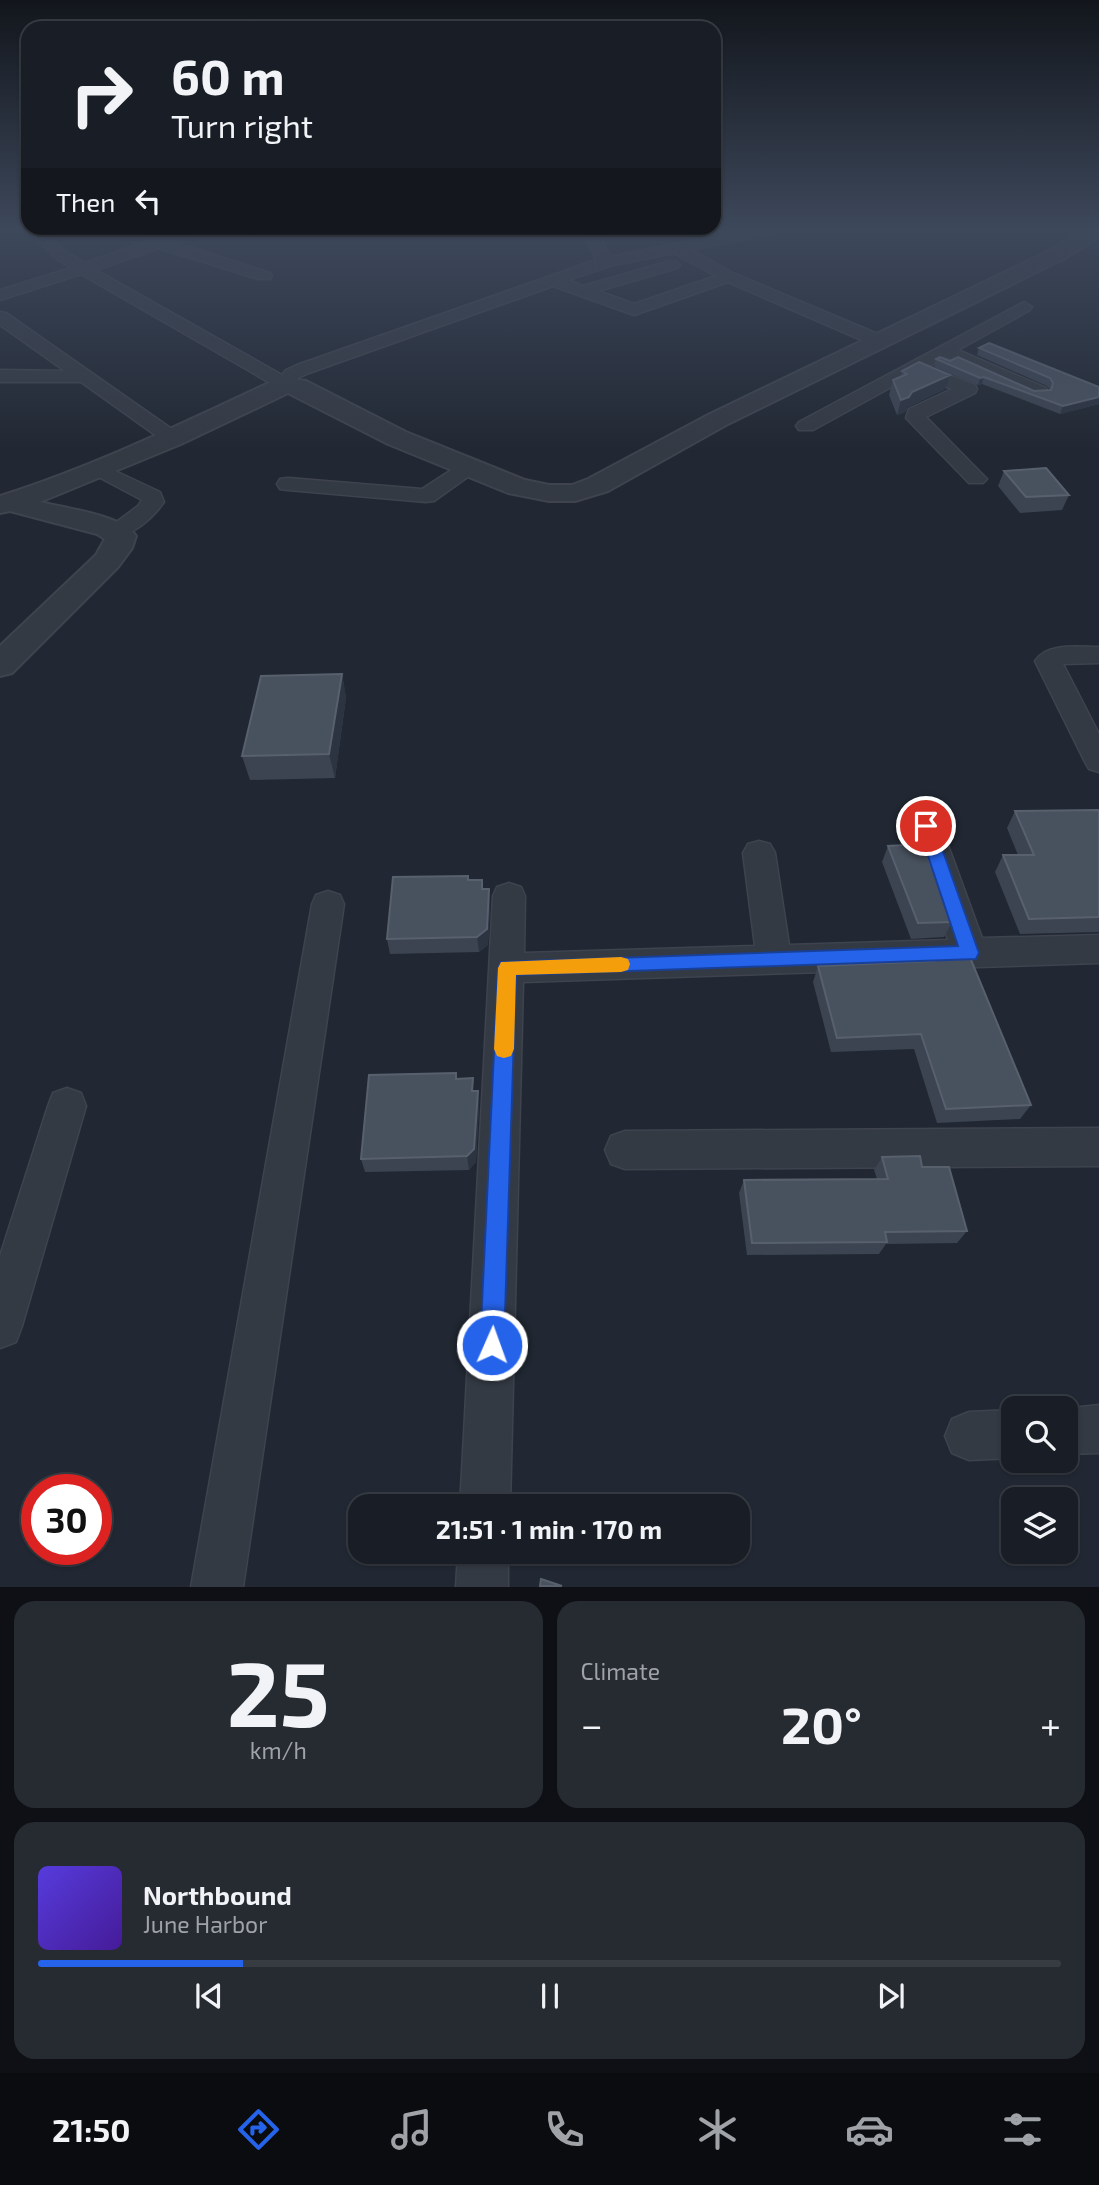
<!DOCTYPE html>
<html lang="en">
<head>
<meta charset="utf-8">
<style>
	:root { --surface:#191e26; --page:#262b32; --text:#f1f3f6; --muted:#9fa2a7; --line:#373c43; --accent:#2563eb }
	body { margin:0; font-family:"Exo 2",sans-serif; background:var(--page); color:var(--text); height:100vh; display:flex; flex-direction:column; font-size:26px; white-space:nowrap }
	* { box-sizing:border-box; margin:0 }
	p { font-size:23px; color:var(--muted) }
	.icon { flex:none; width:38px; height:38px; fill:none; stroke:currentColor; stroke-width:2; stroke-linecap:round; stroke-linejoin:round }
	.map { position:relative; height:1587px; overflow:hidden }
	.side { display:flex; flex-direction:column; gap:14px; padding:14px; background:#0e1015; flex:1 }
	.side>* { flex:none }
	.hud { position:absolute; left:21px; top:21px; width:700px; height:214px; border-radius:21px; box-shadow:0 2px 5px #0004,0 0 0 2px var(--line); background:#191e26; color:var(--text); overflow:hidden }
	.buttons { position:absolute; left:1001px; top:1396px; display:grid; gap:14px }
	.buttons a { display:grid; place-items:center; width:77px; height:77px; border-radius:14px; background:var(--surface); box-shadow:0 2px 5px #0004,0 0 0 2px var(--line); font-size:35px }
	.speed { position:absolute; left:21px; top:1474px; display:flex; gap:14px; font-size:35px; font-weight:700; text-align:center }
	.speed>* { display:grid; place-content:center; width:91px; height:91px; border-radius:50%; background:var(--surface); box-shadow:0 2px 5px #0004,0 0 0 2px var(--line); line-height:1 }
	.speed .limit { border:10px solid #d22; background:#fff; color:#111 }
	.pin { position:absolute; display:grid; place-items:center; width:60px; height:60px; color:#fff; margin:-30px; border:4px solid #fff; border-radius:50%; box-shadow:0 2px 7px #0007 }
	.me { position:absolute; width:77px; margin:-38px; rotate:2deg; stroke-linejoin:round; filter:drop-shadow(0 0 5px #0008) }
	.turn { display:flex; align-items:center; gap:24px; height:147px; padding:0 35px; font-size:32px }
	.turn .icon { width:91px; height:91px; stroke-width:2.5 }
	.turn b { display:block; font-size:49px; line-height:60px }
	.then { display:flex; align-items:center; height:66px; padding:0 35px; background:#0003; gap:14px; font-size:26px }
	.big { font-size:52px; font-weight:700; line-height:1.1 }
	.side .widget { flex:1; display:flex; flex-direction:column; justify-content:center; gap:10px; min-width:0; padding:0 24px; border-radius:21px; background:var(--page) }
	.side .dial { align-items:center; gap:0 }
	.dial b { font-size:91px; line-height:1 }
	.song { display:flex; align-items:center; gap:21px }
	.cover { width:84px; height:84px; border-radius:10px; background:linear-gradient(135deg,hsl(250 70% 55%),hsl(260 70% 35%)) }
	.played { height:7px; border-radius:4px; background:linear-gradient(90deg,var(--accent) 20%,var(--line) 20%) }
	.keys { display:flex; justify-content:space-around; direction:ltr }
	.heat { display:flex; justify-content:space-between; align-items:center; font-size:38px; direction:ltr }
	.side .tiles { flex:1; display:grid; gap:14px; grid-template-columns:1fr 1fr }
	.widget:last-child { grid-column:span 2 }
	.trip { position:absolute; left:348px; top:1494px; width:402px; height:70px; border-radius:21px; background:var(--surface); box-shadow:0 2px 5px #0004,0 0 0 2px var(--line); font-weight:700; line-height:70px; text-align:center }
	.menu { display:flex; height:112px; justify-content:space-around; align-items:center; background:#0a0c0f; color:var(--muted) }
	.menu .icon { width:49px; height:49px }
	.menu .current { color:var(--accent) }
	.menu b { font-size:32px; color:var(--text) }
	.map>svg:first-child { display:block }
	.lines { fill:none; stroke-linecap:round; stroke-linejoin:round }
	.minor-casing { stroke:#3e434e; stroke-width:3 }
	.tertiary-casing { stroke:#3e434e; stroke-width:4 }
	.minor { fill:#343a44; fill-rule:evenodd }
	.tertiary { fill:#343a44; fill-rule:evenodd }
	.wall { fill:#3c4452 }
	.shaded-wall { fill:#2c3441 }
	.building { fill:#48515e; stroke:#58606e; stroke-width:2 }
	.route { fill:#2563eb; stroke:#184099; stroke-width:2 }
	.slow { fill:#f59e0b }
</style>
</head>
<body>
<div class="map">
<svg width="1099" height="1587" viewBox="0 0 1099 1587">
	<rect width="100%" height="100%" fill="#212833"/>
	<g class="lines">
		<g class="minor-casing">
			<path id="minor" d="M 27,228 L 42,228 L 64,251 L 85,263 L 186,228 L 208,228 L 173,242 L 270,273 L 272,276 L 270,279 L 258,279 L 159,248 L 96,270 L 282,375 L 286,370 L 297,365 L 596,260 L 581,228 L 595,228 L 610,257 L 757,228 L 789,228 L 782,232 L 690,250 L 735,274 L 885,337 L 888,341 L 885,345 L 873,345 L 728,282 L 634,315 L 553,286 L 309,373 L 298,378 L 291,389 L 284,391 L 81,274 L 0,300 L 0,290 L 71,268 L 54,257 ZM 674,253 L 716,276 L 634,304 L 598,291 L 677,268 L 680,265 L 677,262 L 667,262 L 583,286 L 568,280 L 609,266 Z
				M 451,228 L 540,228 L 533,232 L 458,232 Z
				M 1024,302 L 1032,307 L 1030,310 L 958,350 L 1046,388 L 1048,392 L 1046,396 L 1032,396 L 945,357 L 928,367 L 975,385 L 977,389 L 975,393 L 926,417 L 983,475 L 987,479 L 983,483 L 969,483 L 906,418 L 909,409 L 952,389 L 915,374 L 813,430 L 799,430 L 796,426 L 799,422 Z
				M 0,312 L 6,313 L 179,434 L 182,438 L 179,442 L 165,442 L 81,382 L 0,382 L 0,370 L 65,371 L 0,325 Z
				M 469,461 L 476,463 L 479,467 L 476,471 L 434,501 L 426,502 L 288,490 L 280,489 L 277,484 L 280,479 L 288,478 L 422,489 L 462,463 Z
				M 98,463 L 160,492 L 164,502 C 153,518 127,542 106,537 L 103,532 L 138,506 L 142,500 L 91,473 L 88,469 L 91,465 Z
				M 1099,647 L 1099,663 L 1063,664 L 1099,734 L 1099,772 L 1089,769 L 1085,762 L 1035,661 C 1047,642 1079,647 1099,647 Z
				M 926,814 L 937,818 L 941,826 L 982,938 L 1099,935 L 1099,963 L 523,982 L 510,1507 L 460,1507 L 493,896 L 497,887 L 509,883 L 521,887 L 525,896 L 524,953 L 755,946 L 743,853 L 748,844 L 759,841 L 770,844 L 775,853 L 789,945 L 948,940 L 911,826 L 915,818 Z
				M 328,891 L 340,895 L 344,904 L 243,1587 L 191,1587 L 312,904 L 316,895 Z
				M 67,1088 L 81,1093 L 86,1106 L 22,1326 L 16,1342 L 0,1348 L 0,1256 L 48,1106 L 53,1093 Z
				M 1099,1128 L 1099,1166 L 625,1169 L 611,1164 L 605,1150 L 611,1136 L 625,1131 Z
				M 1099,1405 L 1099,1453 L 1066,1454 L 1066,1409 L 1063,1409 Z
				M 1013,1410 L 1013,1458 L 969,1460 L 952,1453 L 945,1436 L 952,1419 L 969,1412 Z
				M 458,1552 L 508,1552 L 508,1587 L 456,1587 Z"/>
		</g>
		<g class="tertiary-casing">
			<path id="tertiary" d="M 1087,228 L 1099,228 L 1099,237 L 1065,258 L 726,425 L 608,491 L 575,501 L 549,501 L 508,493 L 388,444 L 288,393 L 181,444 L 40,502 C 64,508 122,515 136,536 L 132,548 L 118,567 L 12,673 L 0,676 L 0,646 L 96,555 L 105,539 L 97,534 L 10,511 L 0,513 L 0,496 C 95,466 185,422 275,380 L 284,378 L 306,381 L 406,432 L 525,480 L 549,485 L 572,485 L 588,479 L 708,415 L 1051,250 Z"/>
		</g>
		<use href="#minor" class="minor"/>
		<use href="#tertiary" class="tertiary"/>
	</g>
	<path class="wall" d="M 979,348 L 1099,387 L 1099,404 L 1060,414 L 982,384 L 978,385 L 934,367 L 936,359 L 950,361 L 1034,391 L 1050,390 L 1047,386 L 977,355 Z
		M 902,371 L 945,389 L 908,407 L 905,412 L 897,415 L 889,395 L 893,380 L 901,376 Z
		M 1004,471 L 1069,495 L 1062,510 L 1020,513 L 998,486 Z
		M 342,674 L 346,698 L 335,778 L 250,780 L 242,756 Z
		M 1099,810 L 1099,932 L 1020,934 L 995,872 L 1003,855 L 1018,855 L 1007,828 L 1015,811 Z
		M 888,846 L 952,922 L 944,937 L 911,939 L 882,862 Z
		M 469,880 L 483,889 L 490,905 L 488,945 L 479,952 L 390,954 L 387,939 Z
		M 932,956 L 1031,1105 L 1020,1119 L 937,1123 L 914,1049 L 831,1052 L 813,982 L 818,966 L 929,961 Z
		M 456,1073 L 457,1079 L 475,1091 L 479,1105 L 476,1162 L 469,1170 L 365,1172 L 361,1159 Z
		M 882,1157 L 922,1167 L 967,1231 L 957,1243 L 886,1244 L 879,1254 L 747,1255 L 739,1193 L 744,1180 L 877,1179 L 874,1170 Z"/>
	<path class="shaded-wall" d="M 950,375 L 945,389 L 908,407 L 905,412 L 897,415 L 901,400 L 912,392 Z
		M 984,377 L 982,384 L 978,385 L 980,378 Z
		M 1099,397 L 1099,404 L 1060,414 L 1063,406 Z
		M 342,674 L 346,698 L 335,778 L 329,754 Z
		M 489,889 L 490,905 L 488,945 L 479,952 L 477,937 Z
		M 478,1091 L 479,1105 L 476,1162 L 469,1170 L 467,1156 Z"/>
	<path class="building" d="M 989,343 L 1099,387 L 1099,397 L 1063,406 L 984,377 L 980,378 L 936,359 L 940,357 L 950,361 L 958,357 L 1034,391 L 1051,390 L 1053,383 L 1050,378 L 979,348 Z
		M 919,362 L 950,375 L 912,392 L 909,397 L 901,400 L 893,380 L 907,374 L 902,371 Z
		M 1046,468 L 1069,495 L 1026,497 L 1004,471 Z
		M 342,674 L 329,754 L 242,756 L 261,676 Z
		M 1099,810 L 1099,917 L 1029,919 L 1003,855 L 1034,855 L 1015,811 Z
		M 923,844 L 952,922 L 918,923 L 888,846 Z
		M 468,876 L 468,880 L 482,880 L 482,889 L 489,889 L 487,929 L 477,937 L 387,939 L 393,877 Z
		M 969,955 L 1031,1105 L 946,1109 L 921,1034 L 837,1038 L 818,966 L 934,961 L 932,956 Z
		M 456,1073 L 456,1079 L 473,1078 L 472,1091 L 478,1091 L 474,1149 L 467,1156 L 361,1159 L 369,1075 Z
		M 920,1156 L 922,1167 L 949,1167 L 967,1231 L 885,1232 L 887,1242 L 752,1243 L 744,1180 L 888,1179 L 882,1157 Z
		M 541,1579 L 562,1586 L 540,1586 Z"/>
	<linearGradient id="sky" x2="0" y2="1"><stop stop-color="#12161c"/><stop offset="0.51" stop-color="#3d485b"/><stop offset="1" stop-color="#3d485b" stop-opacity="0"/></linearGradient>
	<rect width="1099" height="451" fill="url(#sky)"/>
	<path class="route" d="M 926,819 L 934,826 L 979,953 L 976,959 L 516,975 L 504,1345 L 500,1354 L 492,1357 L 483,1354 L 480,1345 L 498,968 L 501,962 L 958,946 L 918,826 Z"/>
	<path class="slow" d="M 621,957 L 628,959 L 630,964 L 628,970 L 621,972 L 516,975 L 514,1049 L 511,1056 L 504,1058 L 497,1056 L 494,1049 L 498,968 L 501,962 Z"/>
</svg>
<div class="buttons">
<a><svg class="icon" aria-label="search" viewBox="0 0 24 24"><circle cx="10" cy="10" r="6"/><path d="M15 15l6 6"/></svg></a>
<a><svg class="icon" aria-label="layers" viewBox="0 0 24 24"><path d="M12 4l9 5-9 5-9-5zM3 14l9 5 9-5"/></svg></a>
</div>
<div class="speed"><div class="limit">30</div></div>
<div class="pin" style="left:926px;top:826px;background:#d93025"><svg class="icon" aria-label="arrive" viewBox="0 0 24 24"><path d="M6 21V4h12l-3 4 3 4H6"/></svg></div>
<svg class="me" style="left:492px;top:1345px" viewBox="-20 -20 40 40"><circle r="17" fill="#2563eb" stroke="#fff" stroke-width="3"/><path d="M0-11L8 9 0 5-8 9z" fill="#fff"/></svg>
<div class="trip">21:51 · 1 min · 170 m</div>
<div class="hud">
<div class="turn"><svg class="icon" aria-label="right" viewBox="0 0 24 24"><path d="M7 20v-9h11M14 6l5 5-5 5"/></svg><div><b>60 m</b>Turn right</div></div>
<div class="then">Then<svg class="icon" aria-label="left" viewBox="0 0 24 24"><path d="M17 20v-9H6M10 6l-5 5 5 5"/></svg></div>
</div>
</div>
<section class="side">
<div class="tiles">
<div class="widget dial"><b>25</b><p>km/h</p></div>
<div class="widget"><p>Climate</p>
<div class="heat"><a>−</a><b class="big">20°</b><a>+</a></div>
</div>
<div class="widget">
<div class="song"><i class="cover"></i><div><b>Northbound</b><p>June Harbor</p></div></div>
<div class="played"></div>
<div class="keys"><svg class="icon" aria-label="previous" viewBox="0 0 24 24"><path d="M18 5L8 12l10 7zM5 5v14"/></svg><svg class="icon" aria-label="pause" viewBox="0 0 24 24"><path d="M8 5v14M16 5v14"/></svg><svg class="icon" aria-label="next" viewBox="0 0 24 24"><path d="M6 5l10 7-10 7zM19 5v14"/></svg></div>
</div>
</div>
</section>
<nav class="menu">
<b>21:50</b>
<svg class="icon current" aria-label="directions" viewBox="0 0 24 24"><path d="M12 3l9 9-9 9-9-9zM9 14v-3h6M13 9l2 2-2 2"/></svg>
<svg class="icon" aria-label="music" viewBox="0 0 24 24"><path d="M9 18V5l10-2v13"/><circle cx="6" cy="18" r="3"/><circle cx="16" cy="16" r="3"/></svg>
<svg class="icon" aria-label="phone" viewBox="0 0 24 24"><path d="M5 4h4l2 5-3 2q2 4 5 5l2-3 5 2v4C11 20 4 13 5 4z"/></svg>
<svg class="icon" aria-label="climate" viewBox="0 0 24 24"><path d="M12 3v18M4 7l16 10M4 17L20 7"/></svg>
<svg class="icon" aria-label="car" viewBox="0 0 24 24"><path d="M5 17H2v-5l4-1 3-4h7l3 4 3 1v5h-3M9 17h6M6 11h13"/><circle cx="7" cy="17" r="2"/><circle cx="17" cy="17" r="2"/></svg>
<svg class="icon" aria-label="filters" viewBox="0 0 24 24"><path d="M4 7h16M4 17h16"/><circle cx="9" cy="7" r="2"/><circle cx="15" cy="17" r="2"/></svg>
</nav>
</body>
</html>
